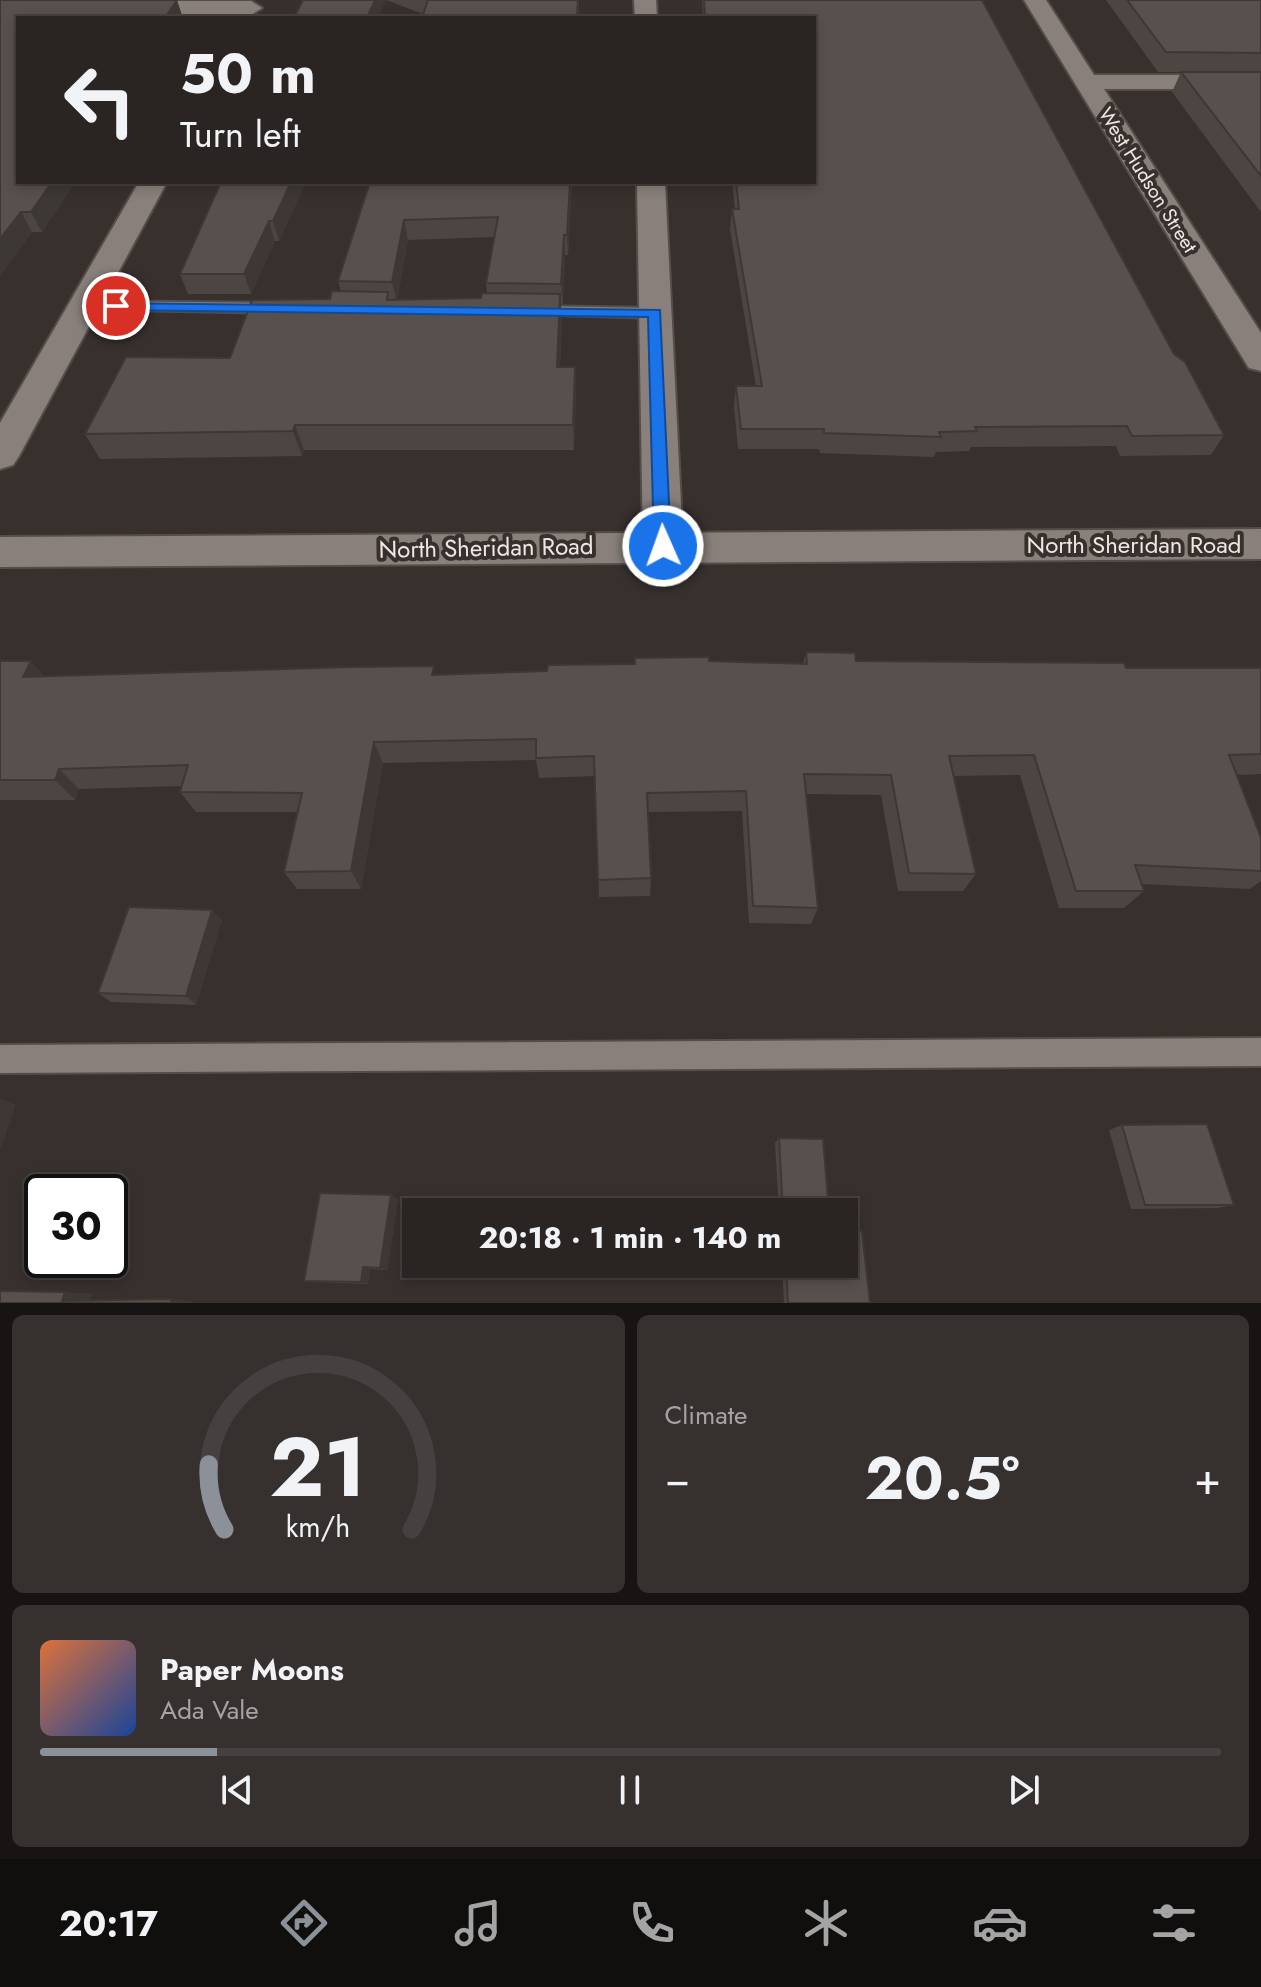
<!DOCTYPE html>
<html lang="en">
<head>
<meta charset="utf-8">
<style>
	:root { --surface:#2a2422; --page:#36302f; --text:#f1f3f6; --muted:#a5a4a5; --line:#464140; --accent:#8c9099 }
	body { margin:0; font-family:Jost,sans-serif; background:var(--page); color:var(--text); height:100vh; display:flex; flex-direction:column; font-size:30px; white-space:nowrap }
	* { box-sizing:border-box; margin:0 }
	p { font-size:26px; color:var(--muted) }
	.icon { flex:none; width:44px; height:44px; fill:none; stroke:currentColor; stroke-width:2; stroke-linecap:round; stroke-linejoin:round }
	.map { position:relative; height:1303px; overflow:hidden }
	.side { display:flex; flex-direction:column; gap:12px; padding:12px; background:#171413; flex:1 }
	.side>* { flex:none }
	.banner { position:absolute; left:16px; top:16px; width:800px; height:168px; border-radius:0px; box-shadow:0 4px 12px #0003,0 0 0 2px var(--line); background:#2a2422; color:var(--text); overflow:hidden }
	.speed { position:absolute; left:24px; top:1174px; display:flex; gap:16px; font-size:40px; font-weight:700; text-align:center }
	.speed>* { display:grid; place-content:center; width:104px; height:104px; border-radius:50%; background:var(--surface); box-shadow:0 4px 12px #0003,0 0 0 2px var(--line); line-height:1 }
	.speed .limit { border:4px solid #111; border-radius:12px; background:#fff; color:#111 }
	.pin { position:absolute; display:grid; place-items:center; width:68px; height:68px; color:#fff; margin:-34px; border:4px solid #fff; border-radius:50%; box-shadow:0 2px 8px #0007 }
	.me { position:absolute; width:88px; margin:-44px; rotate:358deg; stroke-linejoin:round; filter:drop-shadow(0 0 6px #0008) }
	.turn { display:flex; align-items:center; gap:28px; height:168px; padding:0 32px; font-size:36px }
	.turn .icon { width:104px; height:104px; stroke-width:2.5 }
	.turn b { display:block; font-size:56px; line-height:68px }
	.big { font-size:60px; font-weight:700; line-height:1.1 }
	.side .tile { flex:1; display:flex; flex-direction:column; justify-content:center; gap:12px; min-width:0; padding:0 28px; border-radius:12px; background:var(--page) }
	.side .dial { align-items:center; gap:0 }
	.dial svg { height:208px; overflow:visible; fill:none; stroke:var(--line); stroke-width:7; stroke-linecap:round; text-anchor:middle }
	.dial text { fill:var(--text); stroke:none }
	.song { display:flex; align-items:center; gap:24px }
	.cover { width:96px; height:96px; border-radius:12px; background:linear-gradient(135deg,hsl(20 70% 55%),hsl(220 70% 35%)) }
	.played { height:8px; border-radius:4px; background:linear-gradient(90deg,var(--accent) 15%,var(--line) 15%) }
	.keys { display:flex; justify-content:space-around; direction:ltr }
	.heat { display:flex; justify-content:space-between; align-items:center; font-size:44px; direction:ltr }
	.side .tiles { flex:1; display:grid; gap:12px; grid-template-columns:1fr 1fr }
	.tile:last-child { grid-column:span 2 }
	.trip { position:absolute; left:402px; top:1198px; width:456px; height:80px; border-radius:0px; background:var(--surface); box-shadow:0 4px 12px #0003,0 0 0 2px var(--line); font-weight:700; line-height:80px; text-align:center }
	.tabs { display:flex; height:128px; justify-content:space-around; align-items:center; background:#110e0e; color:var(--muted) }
	.tabs .icon { width:56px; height:56px }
	.tabs .on { color:var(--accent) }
	.tabs b { font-size:36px; color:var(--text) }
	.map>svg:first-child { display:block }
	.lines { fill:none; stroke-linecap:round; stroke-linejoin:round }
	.service-casing { stroke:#544e4b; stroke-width:4 }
	.minor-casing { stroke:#544e4b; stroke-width:4 }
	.secondary-casing { stroke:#544e4b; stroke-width:4 }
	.service { fill:#89807b; fill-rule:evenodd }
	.minor { fill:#89807b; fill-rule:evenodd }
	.secondary { fill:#89807b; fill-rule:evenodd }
	.wall { fill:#4c4541; fill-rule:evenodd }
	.shaded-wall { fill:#3e3835 }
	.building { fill:#58504c; stroke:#3e3835; stroke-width:2 }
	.route { fill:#1a73e8; stroke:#114b97; stroke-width:2 }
	.labels { text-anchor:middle; stroke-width:8; stroke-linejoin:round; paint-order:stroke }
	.far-street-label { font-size:20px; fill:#ece7e5; stroke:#38302d }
	.street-label { font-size:24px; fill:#ece7e5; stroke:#38302d }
</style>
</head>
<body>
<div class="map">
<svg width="1261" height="1303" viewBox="0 0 1261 1303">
	<rect width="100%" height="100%" fill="#38302d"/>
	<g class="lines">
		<g class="service-casing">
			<path id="service" d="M 84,301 L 279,303 L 287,308 L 279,313 L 78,309 L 78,303 Z
				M 533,306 L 655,308 L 663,313 L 655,318 L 527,314 L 527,308 Z
				M 1261,1038 L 1261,1066 L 0,1073 L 0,1045 Z"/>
		</g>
		<g class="minor-casing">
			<path id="minor" d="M 634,0 L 656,0 L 657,18 L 635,18 Z
				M 1024,0 L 1046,0 L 1094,75 L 1261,75 L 1261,89 L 1104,89 L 1261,333 L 1261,371 L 1249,368 L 1244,360 Z
				M 0,1 L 251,1 L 262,8 L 251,15 L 0,15 Z
				M 139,182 L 167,182 L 19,456 L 13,465 L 0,469 L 0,423 Z
				M 637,182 L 665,182 L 683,546 L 677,557 L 663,561 L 649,557 L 643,546 Z"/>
		</g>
		<g class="secondary-casing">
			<path id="secondary" d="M 1261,529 L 1261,559 L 0,567 L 0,537 Z"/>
		</g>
		<use href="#service" class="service"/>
		<use href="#minor" class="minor"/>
		<use href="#secondary" class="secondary"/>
	</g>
	<path class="wall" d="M 0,0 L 183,18 L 18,182 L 75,182 L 42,232 L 32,232 L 12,259 Z
		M 303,0 L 579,0 L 579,18 L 423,14 L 386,0 Z
		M 702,0 L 982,0 L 1174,354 L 1224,435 L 1211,455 L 1120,456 L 1116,446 L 971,447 L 969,451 L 936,452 L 934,457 L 820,453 L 819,449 L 738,449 L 734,406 L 736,386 L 756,386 L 730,229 L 732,209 L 735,209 L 732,182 L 814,182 L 814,18 L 703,18 Z
		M 1106,0 L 1261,0 L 1261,212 L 1172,92 L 1181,72 L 1158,72 Z
		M 306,182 L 279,241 L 275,241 L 251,294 L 188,294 L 180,274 Z
		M 370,182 L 572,182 L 568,255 L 565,255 L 563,304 L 561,304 L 562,320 L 560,367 L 575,367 L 576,392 L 574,450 L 304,450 L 302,456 L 100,459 L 85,434 L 230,358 L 341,291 L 338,281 ZM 494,237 L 486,283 L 487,293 L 481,298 L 397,300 L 408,240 Z
		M 806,652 L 856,661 L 1126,668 L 1261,668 L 1261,774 L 1237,775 L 1261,838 L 1261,881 L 1250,889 L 1141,884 L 1144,891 L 1124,908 L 1059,908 L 1020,775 L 954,776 L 976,874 L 963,891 L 898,891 L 881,795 L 806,794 L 818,908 L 811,924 L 749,923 L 742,811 L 648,812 L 651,878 L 650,896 L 599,897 L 595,776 L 539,778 L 536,760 L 383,763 L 361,889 L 297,889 L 284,872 L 297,812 L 196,812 L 180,792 L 182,786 L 79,789 L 75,800 L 0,800 L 0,661 L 45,677 L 436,675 L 547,671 L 635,664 L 709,661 L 803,663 Z
		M 222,920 L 196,1005 L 111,1002 L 98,993 Z
		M 1122,1125 L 1234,1205 L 1218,1208 L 1131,1209 L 1109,1130 Z
		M 779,1138 L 829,1212 L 779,1212 L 775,1143 Z
		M 398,1199 L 387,1270 L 370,1269 L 368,1284 L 313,1282 L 304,1281 Z
		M 782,1264 L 844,1264 L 870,1303 L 784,1303 Z"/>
	<path class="shaded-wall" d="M 177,0 L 183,18 L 165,18 Z
		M 375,0 L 386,0 L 378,18 L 367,18 Z
		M 52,182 L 75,182 L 42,232 L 31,212 Z
		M 291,182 L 306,182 L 279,241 L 273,221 Z
		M 570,182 L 572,182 L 568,255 L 567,235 Z
		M 21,212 L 32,232 L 12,259 L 0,277 L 0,239 Z
		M 404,220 L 408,240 L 397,302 L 392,282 Z
		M 269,221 L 275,241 L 251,294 L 244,274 Z
		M 564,235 L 565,255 L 563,304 L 561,284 Z
		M 560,294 L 562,320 L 559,392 L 557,367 Z
		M 575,367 L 576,392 L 574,450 L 573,425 Z
		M 295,425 L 304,450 L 302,456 L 293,431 Z
		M 31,661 L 50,683 L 23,677 Z
		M 374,742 L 383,763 L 361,889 L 351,871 Z
		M 59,769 L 79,789 L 75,800 L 55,780 Z
		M 212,910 L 222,920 L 196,1005 L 186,996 Z
		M 1,1099 L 16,1105 L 0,1151 L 0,1101 Z
		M 391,1195 L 398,1199 L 387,1270 L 380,1268 Z
		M 363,1267 L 370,1269 L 368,1284 L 361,1282 Z
		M 65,1292 L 92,1294 L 89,1303 L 62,1301 Z
		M 171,1299 L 193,1301 L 193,1303 L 171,1303 Z"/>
	<path class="building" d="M 0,0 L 177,0 L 165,18 L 18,18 L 18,182 L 52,182 L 31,212 L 21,212 L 0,239 Z
		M 303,0 L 375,0 L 367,18 L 294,18 Z
		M 428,0 L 578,0 L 577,18 L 422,18 Z
		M 704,0 L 982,0 L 1174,354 L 1185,362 L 1224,435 L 1132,436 L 1127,426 L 975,427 L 977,431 L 939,432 L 941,437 L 824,433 L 824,429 L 741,429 L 736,386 L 762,386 L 732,209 L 739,209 L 736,182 L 814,182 L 814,18 L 705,18 Z
		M 1127,0 L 1261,0 L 1261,53 L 1166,52 Z
		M 1181,72 L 1261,72 L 1261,176 Z
		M 221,182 L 291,182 L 273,221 L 269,221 L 244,274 L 180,274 Z
		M 370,182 L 570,182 L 567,235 L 564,235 L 561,284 L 486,283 L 498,217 L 404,220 L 392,282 L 338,281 Z
		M 332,291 L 388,292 L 387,300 L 481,298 L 482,293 L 560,294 L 557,367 L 575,367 L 573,425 L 295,425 L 293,431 L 85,434 L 126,357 L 230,358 L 252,300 L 330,299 Z
		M 806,652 L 855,653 L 856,661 L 1124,663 L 1126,668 L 1261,668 L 1261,754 L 1229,755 L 1261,838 L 1261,871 L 1135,865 L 1144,891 L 1076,891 L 1034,755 L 949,756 L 976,874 L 909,873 L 891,775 L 804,774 L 818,908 L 753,906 L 746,791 L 647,793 L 651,878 L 598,880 L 594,756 L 536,758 L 536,739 L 374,742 L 351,871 L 284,872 L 302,793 L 180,792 L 188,765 L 59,769 L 55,780 L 0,780 L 0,661 L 31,661 L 23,677 L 351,667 L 434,666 L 432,675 L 547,671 L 548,665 L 635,664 L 635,658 L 709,657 L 709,661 L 807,664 Z
		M 129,907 L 212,910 L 186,996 L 98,993 Z
		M 1207,1124 L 1234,1205 L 1145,1205 L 1122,1125 Z
		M 779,1138 L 823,1139 L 829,1212 L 783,1212 Z
		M 320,1193 L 391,1195 L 380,1268 L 363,1267 L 361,1282 L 304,1281 Z
		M 844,1231 L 862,1231 L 870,1303 L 788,1303 L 786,1264 L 844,1264 Z
		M 0,1291 L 65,1292 L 62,1301 L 171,1299 L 171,1303 L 0,1303 Z"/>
	<path class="route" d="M 111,303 L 660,310 L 671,546 L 663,553 L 654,546 L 648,317 L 116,310 L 109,306 Z"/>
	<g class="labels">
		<g class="far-street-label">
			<text transform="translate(1148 180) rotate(58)" y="7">West Hudson Street</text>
		</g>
		<g class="street-label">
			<text x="1134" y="553">North Sheridan Road</text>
			<text transform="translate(486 548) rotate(-1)" y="8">North Sheridan Road</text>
		</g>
	</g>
</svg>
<div class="speed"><div class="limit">30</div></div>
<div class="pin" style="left:116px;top:306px;background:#d93025"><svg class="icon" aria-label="arrive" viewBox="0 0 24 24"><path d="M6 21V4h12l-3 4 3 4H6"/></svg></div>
<svg class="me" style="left:663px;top:546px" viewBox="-20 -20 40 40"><circle r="17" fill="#1a73e8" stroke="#fff" stroke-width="3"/><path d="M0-11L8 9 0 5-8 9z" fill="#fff"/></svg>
<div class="trip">20:18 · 1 min · 140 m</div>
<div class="banner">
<div class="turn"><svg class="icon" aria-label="left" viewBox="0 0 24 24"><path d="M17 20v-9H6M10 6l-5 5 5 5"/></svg><div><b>50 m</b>Turn left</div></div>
</div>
</div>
<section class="side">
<div class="tiles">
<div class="tile dial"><svg viewBox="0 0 100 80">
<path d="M14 69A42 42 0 1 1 86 69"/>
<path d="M14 69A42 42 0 0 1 8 44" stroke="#8c9099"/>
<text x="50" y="56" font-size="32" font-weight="700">21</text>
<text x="50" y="72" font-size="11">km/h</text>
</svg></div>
<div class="tile"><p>Climate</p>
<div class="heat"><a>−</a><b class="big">20.5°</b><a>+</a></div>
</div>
<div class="tile">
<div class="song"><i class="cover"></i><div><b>Paper Moons</b><p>Ada Vale</p></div></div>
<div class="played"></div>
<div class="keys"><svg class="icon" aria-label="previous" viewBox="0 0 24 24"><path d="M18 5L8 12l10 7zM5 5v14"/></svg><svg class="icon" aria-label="pause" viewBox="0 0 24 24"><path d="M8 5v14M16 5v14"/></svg><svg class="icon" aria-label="next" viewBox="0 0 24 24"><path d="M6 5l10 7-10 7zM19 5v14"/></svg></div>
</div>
</div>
</section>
<nav class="tabs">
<b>20:17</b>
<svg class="icon on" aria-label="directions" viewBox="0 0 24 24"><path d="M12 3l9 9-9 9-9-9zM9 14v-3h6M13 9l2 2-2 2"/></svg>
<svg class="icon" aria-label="music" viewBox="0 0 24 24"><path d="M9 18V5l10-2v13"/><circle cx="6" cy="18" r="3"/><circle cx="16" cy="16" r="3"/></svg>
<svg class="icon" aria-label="phone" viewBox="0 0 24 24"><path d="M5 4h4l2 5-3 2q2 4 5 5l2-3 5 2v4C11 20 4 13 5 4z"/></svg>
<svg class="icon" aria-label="climate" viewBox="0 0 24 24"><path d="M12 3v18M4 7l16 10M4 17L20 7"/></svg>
<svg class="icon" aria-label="car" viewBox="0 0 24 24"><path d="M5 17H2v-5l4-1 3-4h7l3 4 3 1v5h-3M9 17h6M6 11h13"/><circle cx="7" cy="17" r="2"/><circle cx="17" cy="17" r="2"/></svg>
<svg class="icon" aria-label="filters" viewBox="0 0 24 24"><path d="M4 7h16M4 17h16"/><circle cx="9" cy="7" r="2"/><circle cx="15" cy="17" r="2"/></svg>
</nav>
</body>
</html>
